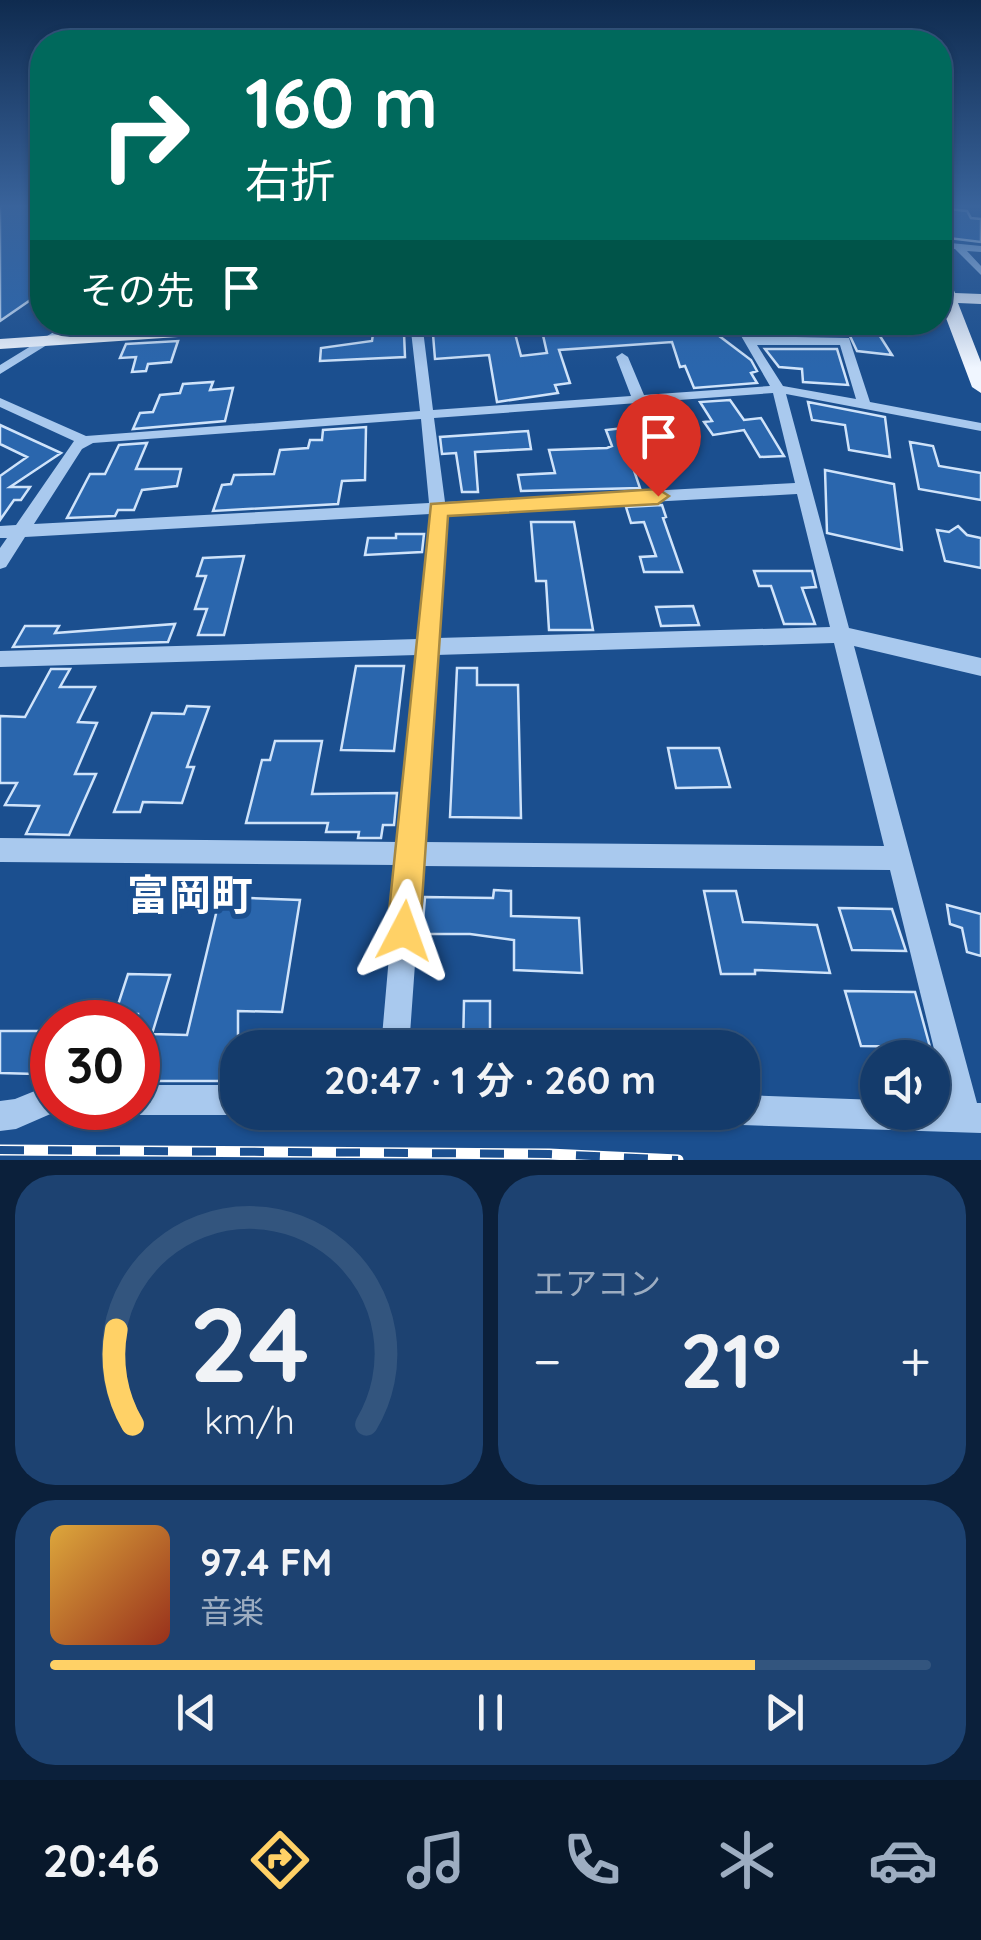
<!DOCTYPE html>
<html lang="ja">
<head>
<meta charset="utf-8">
<style>
	:root { --surface:#143b6b; --page:#1d4271; --text:#f1f3f6; --muted:#9dadc1; --line:#33557e; --accent:#ffd166 }
	body { margin:0; font-family:Quicksand,"Noto Sans JP",sans-serif; background:var(--page); color:var(--text); height:100vh; display:flex; flex-direction:column; font-size:38px; white-space:nowrap }
	* { box-sizing:border-box; margin:0 }
	p { font-size:32px; color:var(--muted) }
	.icon { flex:none; width:55px; height:55px; fill:none; stroke:currentColor; stroke-width:2; stroke-linecap:round; stroke-linejoin:round }
	.map { position:relative; height:1160px; overflow:hidden }
	.sheet { display:flex; flex-direction:column; gap:15px; padding:15px; background:#0b203b; flex:1 }
	.sheet>* { flex:none }
	.banner { position:absolute; left:30px; top:30px; width:922px; height:305px; border-radius:40px; box-shadow:0 2px 8px #0004,0 0 0 2px var(--line); background:#00695c; color:#fff; overflow:hidden }
	.controls { position:absolute; left:860px; top:1040px; display:grid; gap:20px }
	.controls a { display:grid; place-items:center; width:90px; height:90px; border-radius:50%; background:var(--surface); box-shadow:0 2px 8px #0004,0 0 0 2px var(--line); font-size:50px }
	.speed { position:absolute; left:30px; top:1000px; display:flex; gap:20px; font-size:50px; font-weight:700; text-align:center }
	.speed>* { display:grid; place-content:center; width:130px; height:130px; border-radius:50%; background:var(--surface); box-shadow:0 2px 8px #0004,0 0 0 2px var(--line); line-height:1 }
	.speed .limit { border:15px solid #d22; background:#fff; color:#111 }
	.pin { position:absolute; display:grid; place-items:center; width:85px; height:85px; color:#fff; margin:-102px -42px; border-radius:50% 50% 50% 0; rotate:-45deg; box-shadow:0 0 10px #0007 }
	.pin .icon { rotate:45deg }
	.me { position:absolute; width:110px; margin:-55px; rotate:4deg; stroke-linejoin:round; filter:drop-shadow(0 0 8px #0008) }
	.turn { display:flex; align-items:center; gap:35px; height:210px; padding:0 50px; font-size:45px }
	.turn .icon { width:130px; height:130px; stroke-width:2.5 }
	.turn b { display:block; font-size:70px; line-height:85px }
	.then { display:flex; align-items:center; height:95px; padding:0 50px; background:#0003; gap:20px; font-size:38px }
	.big { font-size:75px; font-weight:700; line-height:1.1 }
	.sheet .tile { flex:1; display:flex; flex-direction:column; justify-content:center; gap:15px; min-width:0; padding:0 35px; border-radius:40px; background:var(--page) }
	.sheet .dial { align-items:center; gap:0 }
	.dial svg { height:260px; overflow:visible; fill:none; stroke:var(--line); stroke-width:7; stroke-linecap:round; text-anchor:middle }
	.dial text { fill:var(--text); stroke:none }
	.song { display:flex; align-items:center; gap:30px }
	.cover { width:120px; height:120px; border-radius:15px; background:linear-gradient(135deg,hsl(40 70% 55%),hsl(10 70% 35%)) }
	.played { height:10px; border-radius:5px; background:linear-gradient(90deg,var(--accent) 80%,var(--line) 80%) }
	.keys { display:flex; justify-content:space-around; direction:ltr }
	.heat { display:flex; justify-content:space-between; align-items:center; font-size:55px; direction:ltr }
	.sheet .tiles { flex:1; display:grid; gap:15px; grid-template-columns:1fr 1fr }
	.tile:last-child { grid-column:span 2 }
	.trip { position:absolute; left:220px; top:1030px; width:540px; height:100px; border-radius:40px; background:var(--surface); box-shadow:0 2px 8px #0004,0 0 0 2px var(--line); font-weight:700; line-height:100px; text-align:center }
	.menu { display:flex; height:160px; justify-content:space-around; align-items:center; background:#08182b; color:var(--muted) }
	.menu .icon { width:70px; height:70px }
	.menu .active { color:var(--accent) }
	.menu b { font-size:45px; color:var(--text) }
	.map>svg:first-child { display:block }
	.building { fill:#2a66ad; stroke:#cfe3fa; stroke-width:2.5 }
	.lines { fill:none; stroke-linecap:round; stroke-linejoin:round }
	.minor { fill:#a9c9ee; fill-rule:evenodd }
	.major { fill:#f0f6ff; fill-rule:evenodd }
	.rail-casing { stroke:#fff; stroke-width:11 }
	.rail { stroke:#1b4f8f; stroke-width:8; stroke-dasharray:24; stroke-linecap:butt }
	.route { fill:#ffd166; stroke:#a68842; stroke-width:2.5 }
	.labels { text-anchor:middle; stroke-width:10; stroke-linejoin:round; paint-order:stroke }
	.near-quarter-label { font-size:42px; font-weight:bold; fill:#fff; stroke:#1b4f8f }
</style>
</head>
<body>
<div class="map">
<svg width="981" height="1160" viewBox="0 0 981 1160">
	<rect width="100%" height="100%" fill="#1b4f8f"/>
	<path class="building" d="M 0,205 L 42,205 L 42,292 L 0,321 Z
		M 940,208 L 967,211 L 971,218 L 981,219 L 981,242 L 940,237 Z
		M 432,322 L 512,322 L 521,356 L 547,353 L 540,322 L 730,322 L 714,332 L 751,360 L 757,371 L 751,373 L 757,383 L 694,388 L 685,366 L 680,367 L 672,342 L 559,350 L 570,383 L 555,385 L 558,393 L 497,402 L 489,355 L 435,359 Z
		M 791,322 L 831,322 L 834,329 L 878,333 L 892,355 L 857,351 L 849,334 L 798,333 Z
		M 404,333 L 405,357 L 320,361 L 321,348 L 372,341 L 373,334 Z
		M 178,341 L 171,362 L 148,364 L 146,371 L 132,372 L 136,357 L 120,358 L 126,344 Z
		M 765,349 L 837,349 L 848,385 L 803,382 L 802,369 L 779,367 Z
		M 213,382 L 210,390 L 233,388 L 225,421 L 133,429 L 140,413 L 153,412 L 160,395 L 180,393 L 183,384 Z
		M 730,400 L 744,420 L 761,418 L 784,456 L 760,457 L 744,430 L 713,435 L 704,422 L 712,421 L 700,402 Z
		M 808,402 L 885,417 L 890,457 L 849,450 L 845,425 L 812,420 Z
		M 0,425 L 61,453 L 10,487 L 30,487 L 21,500 L 14,500 L 0,520 L 0,476 L 27,457 L 0,444 Z
		M 366,427 L 365,480 L 342,481 L 338,504 L 213,511 L 222,485 L 231,484 L 234,475 L 274,474 L 280,450 L 308,448 L 310,440 L 322,440 L 323,430 Z
		M 632,427 L 638,439 L 624,441 L 640,488 L 521,491 L 518,475 L 555,473 L 549,450 L 607,448 L 612,446 L 606,430 Z
		M 528,431 L 531,449 L 475,452 L 478,492 L 462,492 L 456,453 L 442,454 L 440,437 Z
		M 910,442 L 933,446 L 939,466 L 981,473 L 981,500 L 919,489 Z
		M 147,443 L 136,469 L 181,469 L 177,486 L 142,490 L 134,510 L 118,510 L 115,516 L 67,518 L 90,474 L 105,474 L 119,445 Z
		M 825,470 L 894,484 L 902,550 L 827,533 Z
		M 662,505 L 666,517 L 663,518 L 682,572 L 644,572 L 640,557 L 656,556 L 644,522 L 631,523 L 626,507 Z
		M 531,522 L 574,522 L 593,630 L 549,630 L 546,581 L 536,581 Z
		M 958,526 L 967,535 L 981,538 L 981,568 L 945,561 L 937,530 L 949,532 Z
		M 396,534 L 424,534 L 422,552 L 365,555 L 368,538 L 396,538 Z
		M 244,556 L 224,635 L 198,635 L 207,609 L 195,609 L 206,576 L 197,576 L 203,558 Z
		M 754,571 L 812,571 L 816,587 L 802,588 L 815,624 L 784,624 L 771,586 L 759,586 Z
		M 693,606 L 699,625 L 661,626 L 656,607 Z
		M 175,624 L 168,642 L 13,647 L 25,626 L 59,626 L 55,633 Z
		M 356,666 L 404,666 L 394,751 L 341,750 Z
		M 457,668 L 477,668 L 477,685 L 518,685 L 521,818 L 450,817 Z
		M 51,669 L 70,669 L 60,687 L 95,687 L 78,722 L 97,723 L 75,774 L 96,774 L 69,835 L 26,834 L 39,806 L 5,805 L 17,783 L 0,783 L 0,716 L 25,717 Z
		M 187,706 L 209,707 L 187,767 L 194,767 L 182,803 L 143,802 L 140,812 L 114,812 L 152,713 L 184,714 Z
		M 275,741 L 322,741 L 312,794 L 397,793 L 394,825 L 383,825 L 381,838 L 358,838 L 359,832 L 326,832 L 328,823 L 246,823 L 262,760 L 270,760 Z
		M 668,748 L 719,748 L 730,787 L 676,788 Z
		M 494,890 L 511,891 L 511,916 L 579,918 L 582,973 L 514,970 L 514,940 L 470,934 L 422,934 L 425,897 L 493,898 Z
		M 704,891 L 736,891 L 743,922 L 817,925 L 830,973 L 755,970 L 755,974 L 721,974 Z
		M 220,897 L 300,900 L 282,1012 L 238,1011 L 238,1081 L 138,1081 L 138,1014 L 115,1014 L 128,974 L 170,975 L 152,1034 L 187,1035 Z
		M 947,905 L 981,914 L 981,956 L 967,952 L 962,928 L 950,924 Z
		M 839,908 L 892,909 L 906,951 L 852,950 Z
		M 845,991 L 915,992 L 930,1047 L 861,1046 Z
		M 464,1001 L 490,1001 L 490,1048 L 463,1048 Z
		M 0,1031 L 52,1031 L 36,1074 L 0,1073 Z"/>
	<g class="lines">
		<path class="minor" d="M 940,242 L 981,246 L 981,252 L 967,251 L 981,266 L 981,275 L 955,249 L 940,248 Z
			M 70,322 L 84,322 L 0,374 L 0,365 Z
			M 410,322 L 422,322 L 433,410 L 631,396 L 616,357 L 622,353 L 628,357 L 644,395 L 770,386 L 733,322 L 744,322 L 753,337 L 785,337 L 775,322 L 786,322 L 796,337 L 849,338 L 870,402 L 981,423 L 981,431 L 786,394 L 849,628 L 981,658 L 981,676 L 854,646 L 977,1103 L 981,1103 L 981,1133 L 742,1125 L 731,1121 L 728,1112 L 742,1112 L 742,1095 L 878,1100 L 878,1112 L 932,1112 L 932,1101 L 947,1102 L 890,870 L 422,866 L 409,1048 L 381,1048 L 397,865 L 0,862 L 0,838 L 400,842 L 417,655 L 0,667 L 0,651 L 418,639 L 430,514 L 25,537 L 6,567 L 0,569 L 0,548 L 7,538 L 0,538 L 0,526 L 16,525 L 74,441 L 0,407 L 0,398 L 86,436 L 420,411 ZM 757,345 L 840,345 L 856,399 L 783,386 ZM 773,393 L 795,483 L 445,502 L 434,418 ZM 421,419 L 429,503 L 34,524 L 82,449 L 93,443 ZM 797,494 L 830,627 L 437,638 L 446,513 ZM 834,643 L 884,846 L 423,842 L 436,655 Z
			M 52,1084 L 52,1108 L 62,1109 L 16,1129 L 0,1131 L 0,1101 L 15,1099 Z
			M 138,1085 L 238,1085 L 238,1112 L 244,1112 L 238,1115 L 138,1115 L 126,1108 L 138,1108 Z"/>
		<path class="major" d="M 940,269 L 947,273 L 955,293 L 981,294 L 981,304 L 958,303 L 981,362 L 981,393 L 972,387 L 940,302 Z
			M 247,322 L 336,322 L 328,327 L 0,349 L 0,339 Z"/>
		<g class="rail-casing">
			<path id="rail" d="M 0,1150 L 549,1154 L 678,1160"/>
		</g>
		<use href="#rail" class="rail"/>
	</g>
	<linearGradient id="sky" x2="0" y2="1"><stop stop-color="#0f2b4f"/><stop offset="0.56" stop-color="#39639b"/><stop offset="1" stop-color="#39639b" stop-opacity="0"/></linearGradient>
	<rect width="981" height="368" fill="url(#sky)"/>
	<path class="route" d="M 658,489 L 669,496 L 658,504 L 448,516 L 420,931 L 415,943 L 404,948 L 392,943 L 387,931 L 431,504 Z"/>
	<g class="labels">
		<g class="near-quarter-label">
			<text x="190" y="910">富岡町</text>
		</g>
	</g>
</svg>
<div class="controls">
<a><svg class="icon" aria-label="sound" viewBox="0 0 24 24"><path d="M4 9h4l5-4v14l-5-4H4zM17 9q2 3 0 6"/></svg></a>
</div>
<div class="speed"><div class="limit">30</div></div>
<div class="pin" style="left:658px;top:496px;background:#d93025"><svg class="icon" aria-label="arrive" viewBox="0 0 24 24"><path d="M6 21V4h12l-3 4 3 4H6"/></svg></div>
<svg class="me" style="left:404px;top:931px" viewBox="-20 -20 40 40"><path d="M0-17L14 15 0 8-14 15z" fill="#ffd166" stroke="#fff" stroke-width="4"/></svg>
<div class="trip">20:47 · 1 分 · 260 m</div>
<div class="banner">
<div class="turn"><svg class="icon" aria-label="right" viewBox="0 0 24 24"><path d="M7 20v-9h11M14 6l5 5-5 5"/></svg><div><b>160 m</b>右折</div></div>
<div class="then">その先<svg class="icon" aria-label="arrive" viewBox="0 0 24 24"><path d="M6 21V4h12l-3 4 3 4H6"/></svg></div>
</div>
</div>
<section class="sheet">
<div class="tiles">
<div class="tile dial"><svg viewBox="0 0 100 80">
<path d="M14 69A42 42 0 1 1 86 69"/>
<path d="M14 69A42 42 0 0 1 9 40" stroke="#ffd166"/>
<text x="50" y="56" font-size="32" font-weight="700">24</text>
<text x="50" y="72" font-size="11">km/h</text>
</svg></div>
<div class="tile"><p>エアコン</p>
<div class="heat"><a>−</a><b class="big">21°</b><a>+</a></div>
</div>
<div class="tile">
<div class="song"><i class="cover"></i><div><b>97.4 FM</b><p>音楽</p></div></div>
<div class="played"></div>
<div class="keys"><svg class="icon" aria-label="previous" viewBox="0 0 24 24"><path d="M18 5L8 12l10 7zM5 5v14"/></svg><svg class="icon" aria-label="pause" viewBox="0 0 24 24"><path d="M8 5v14M16 5v14"/></svg><svg class="icon" aria-label="next" viewBox="0 0 24 24"><path d="M6 5l10 7-10 7zM19 5v14"/></svg></div>
</div>
</div>
</section>
<nav class="menu">
<b>20:46</b>
<svg class="icon active" aria-label="directions" viewBox="0 0 24 24"><path d="M12 3l9 9-9 9-9-9zM9 14v-3h6M13 9l2 2-2 2"/></svg>
<svg class="icon" aria-label="music" viewBox="0 0 24 24"><path d="M9 18V5l10-2v13"/><circle cx="6" cy="18" r="3"/><circle cx="16" cy="16" r="3"/></svg>
<svg class="icon" aria-label="phone" viewBox="0 0 24 24"><path d="M5 4h4l2 5-3 2q2 4 5 5l2-3 5 2v4C11 20 4 13 5 4z"/></svg>
<svg class="icon" aria-label="climate" viewBox="0 0 24 24"><path d="M12 3v18M4 7l16 10M4 17L20 7"/></svg>
<svg class="icon" aria-label="car" viewBox="0 0 24 24"><path d="M5 17H2v-5l4-1 3-4h7l3 4 3 1v5h-3M9 17h6M6 11h13"/><circle cx="7" cy="17" r="2"/><circle cx="17" cy="17" r="2"/></svg>
</nav>
</body>
</html>
